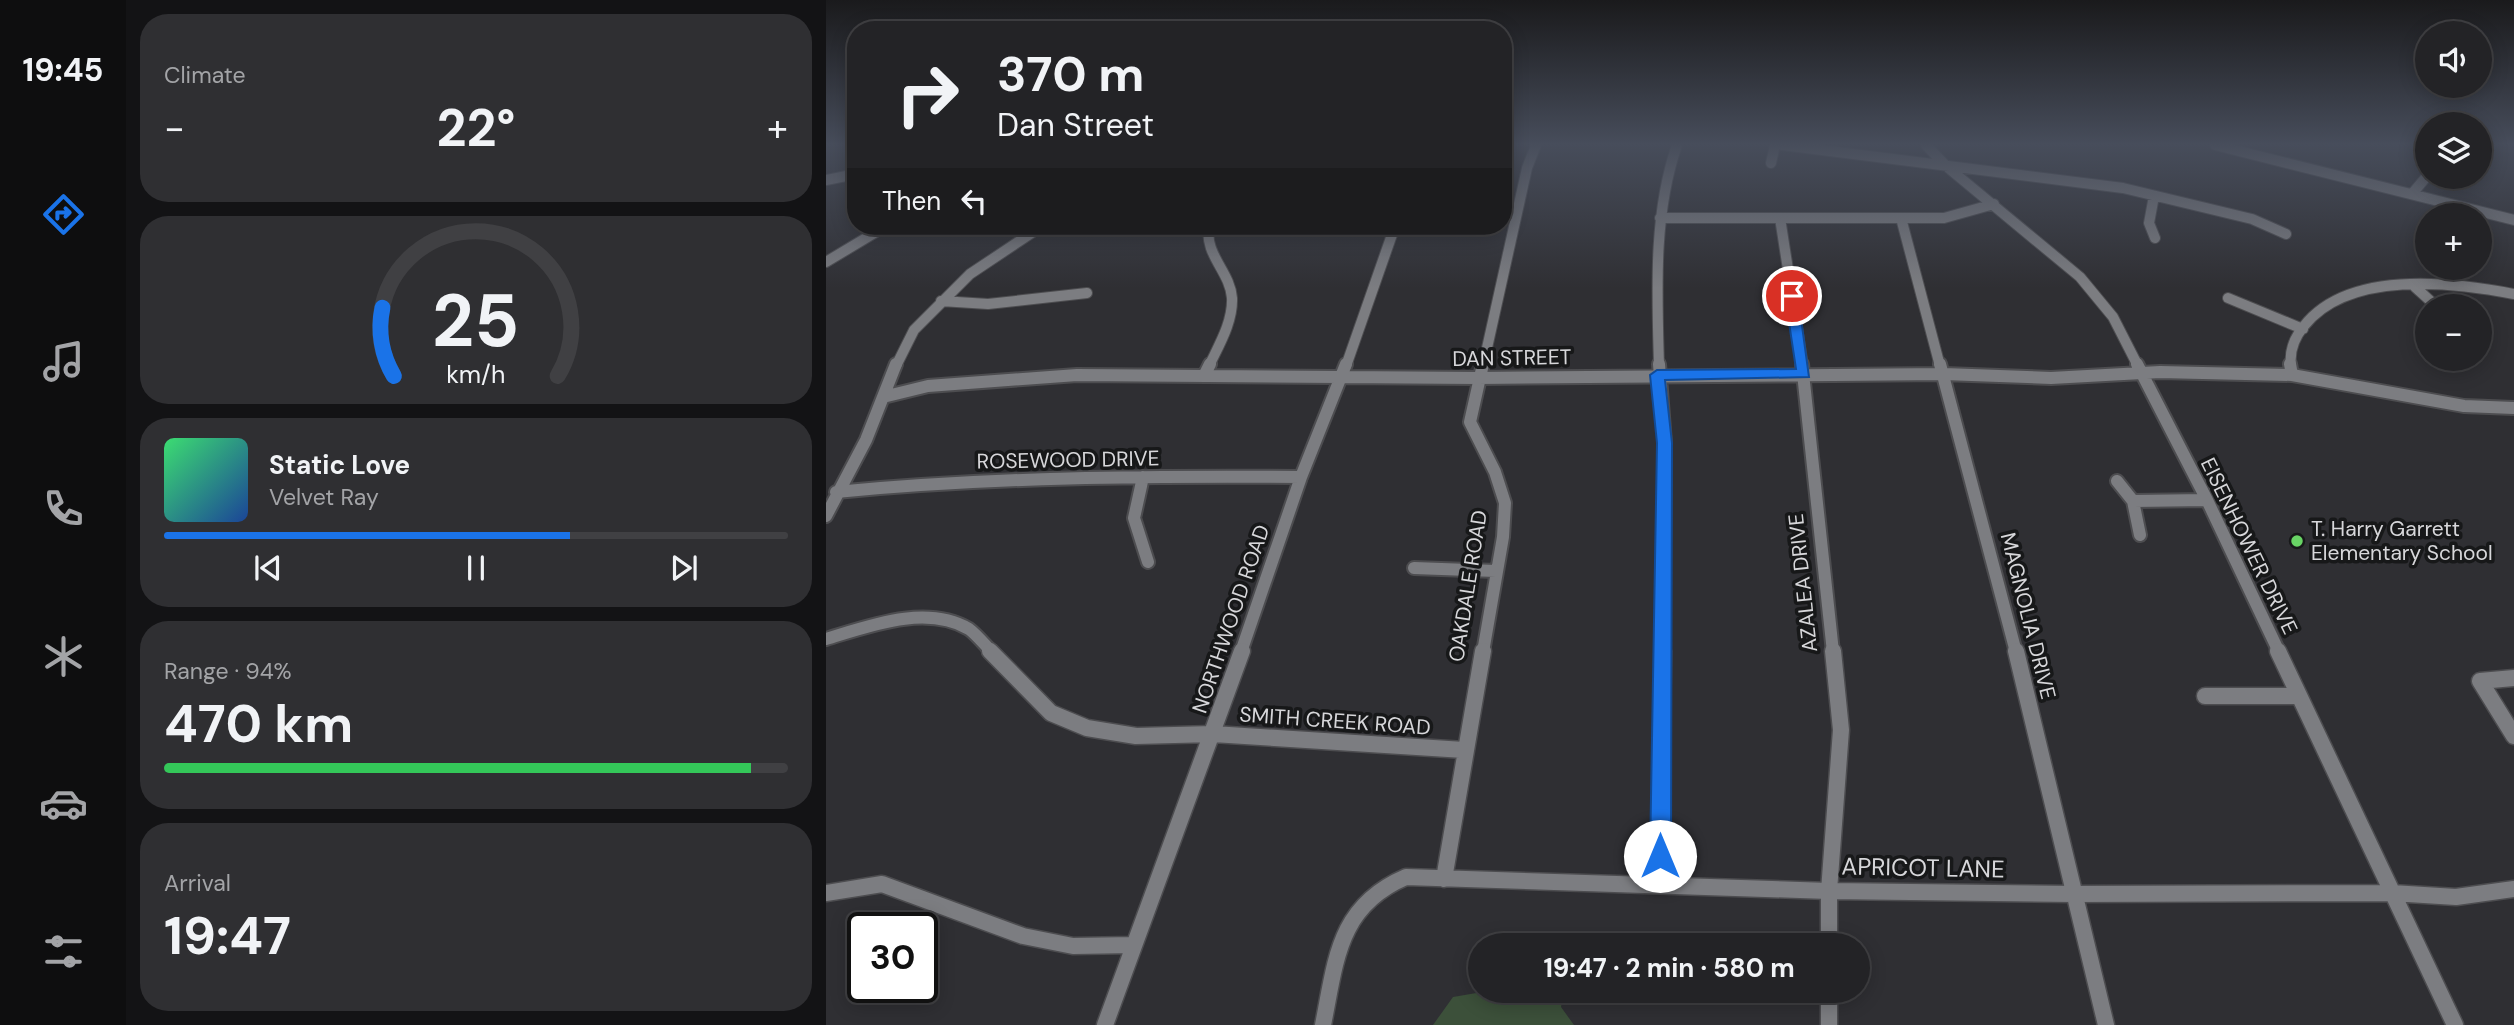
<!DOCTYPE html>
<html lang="en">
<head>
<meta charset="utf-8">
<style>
	:root { --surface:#232326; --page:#2f2f32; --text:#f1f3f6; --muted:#a3a4a7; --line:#404043; --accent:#1a73e8 }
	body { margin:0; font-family:"DM Sans",sans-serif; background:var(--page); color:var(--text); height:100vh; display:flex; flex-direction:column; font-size:26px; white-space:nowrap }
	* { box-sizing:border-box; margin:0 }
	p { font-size:23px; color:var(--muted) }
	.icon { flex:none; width:38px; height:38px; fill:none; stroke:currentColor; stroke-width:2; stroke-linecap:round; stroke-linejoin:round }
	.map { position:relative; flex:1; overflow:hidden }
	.sheet { display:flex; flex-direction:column; gap:14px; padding:14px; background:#131315; width:700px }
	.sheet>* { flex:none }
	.guide { position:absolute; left:21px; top:21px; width:665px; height:214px; border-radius:28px; box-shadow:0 4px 18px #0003,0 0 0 2px var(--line); background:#232326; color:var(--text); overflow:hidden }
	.controls { position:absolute; left:1589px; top:21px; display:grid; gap:14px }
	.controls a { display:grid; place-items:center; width:77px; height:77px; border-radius:50%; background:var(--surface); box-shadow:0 4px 18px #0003,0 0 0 2px var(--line); font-size:35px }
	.speed { position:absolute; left:21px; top:912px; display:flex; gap:14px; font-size:35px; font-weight:700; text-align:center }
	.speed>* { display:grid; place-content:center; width:91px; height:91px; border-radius:50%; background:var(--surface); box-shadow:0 4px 18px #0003,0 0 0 2px var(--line); line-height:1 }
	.speed .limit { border:4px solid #111; border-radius:10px; background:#fff; color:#111 }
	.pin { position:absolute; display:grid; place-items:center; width:60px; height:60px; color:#fff; margin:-30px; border:4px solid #fff; border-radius:50%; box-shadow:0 2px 7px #0007 }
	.me { position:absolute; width:77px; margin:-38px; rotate:0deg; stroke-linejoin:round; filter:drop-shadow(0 0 5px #0008) }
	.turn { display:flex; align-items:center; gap:24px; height:147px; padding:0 35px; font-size:32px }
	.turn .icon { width:91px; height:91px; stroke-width:2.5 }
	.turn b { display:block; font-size:49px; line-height:60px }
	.then { display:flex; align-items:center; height:66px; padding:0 35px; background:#0003; gap:14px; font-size:26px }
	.big { font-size:52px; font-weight:700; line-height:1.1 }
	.sheet .card { flex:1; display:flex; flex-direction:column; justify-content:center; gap:10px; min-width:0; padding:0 24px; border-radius:28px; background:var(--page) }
	.sheet .dial { align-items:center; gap:0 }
	.dial svg { height:182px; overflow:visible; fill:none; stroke:var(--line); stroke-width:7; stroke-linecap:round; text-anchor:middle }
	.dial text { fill:var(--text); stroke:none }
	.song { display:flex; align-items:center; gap:21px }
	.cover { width:84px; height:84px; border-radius:10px; background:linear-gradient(135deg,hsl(140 70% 55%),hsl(220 70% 35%)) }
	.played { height:7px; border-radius:4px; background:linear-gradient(90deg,var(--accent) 65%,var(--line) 65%) }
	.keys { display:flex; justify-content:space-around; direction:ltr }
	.heat { display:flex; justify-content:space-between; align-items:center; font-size:38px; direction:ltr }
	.charge { height:10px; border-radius:5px; background:linear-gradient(90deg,#34c759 94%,var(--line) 0) }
	.trip { position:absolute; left:642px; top:933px; width:402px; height:70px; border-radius:35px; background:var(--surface); box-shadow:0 4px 18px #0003,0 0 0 2px var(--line); font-weight:700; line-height:70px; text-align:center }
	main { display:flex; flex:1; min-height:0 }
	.tabs { display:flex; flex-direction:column; width:126px; justify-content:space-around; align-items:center; background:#0e0e0f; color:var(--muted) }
	.tabs .icon { width:49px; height:49px }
	.tabs .on { color:var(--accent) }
	.tabs b { font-size:32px; color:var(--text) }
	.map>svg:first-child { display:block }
	.green { fill:#3c503a }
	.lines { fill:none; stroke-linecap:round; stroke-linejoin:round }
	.minor-far2-casing { stroke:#4d4d50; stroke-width:12 }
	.minor-far1-casing { stroke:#4d4d50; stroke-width:16 }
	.minor-casing { stroke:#4d4d50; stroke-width:19 }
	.minor-far2 { stroke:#7c7d81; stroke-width:10 }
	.minor-far1 { stroke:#7c7d81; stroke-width:12 }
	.minor { stroke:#7c7d81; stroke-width:16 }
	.route { fill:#1a73e8; stroke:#114b97; stroke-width:2 }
	.poi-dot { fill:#68d465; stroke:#171819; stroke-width:2.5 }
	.labels { text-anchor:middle; stroke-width:7; stroke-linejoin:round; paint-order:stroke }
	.street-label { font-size:21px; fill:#d7d7da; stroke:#171819 }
	.poi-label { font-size:21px; fill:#d7d7da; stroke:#171819; text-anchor:start }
	.near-street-label { font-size:24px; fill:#d7d7da; stroke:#171819 }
</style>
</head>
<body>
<main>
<nav class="tabs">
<b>19:45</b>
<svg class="icon on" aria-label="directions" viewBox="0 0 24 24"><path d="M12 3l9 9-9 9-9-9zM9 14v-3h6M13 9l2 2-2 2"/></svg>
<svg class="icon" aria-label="music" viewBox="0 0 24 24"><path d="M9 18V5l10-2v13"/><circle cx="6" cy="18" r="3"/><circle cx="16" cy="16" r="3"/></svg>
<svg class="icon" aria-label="phone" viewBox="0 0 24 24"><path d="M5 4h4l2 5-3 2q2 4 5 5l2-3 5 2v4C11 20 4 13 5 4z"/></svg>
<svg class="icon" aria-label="climate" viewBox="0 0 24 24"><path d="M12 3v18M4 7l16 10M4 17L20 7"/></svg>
<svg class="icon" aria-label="car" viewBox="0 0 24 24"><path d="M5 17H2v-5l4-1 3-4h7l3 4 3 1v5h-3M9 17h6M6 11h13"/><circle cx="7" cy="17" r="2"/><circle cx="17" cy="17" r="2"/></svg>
<svg class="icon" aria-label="filters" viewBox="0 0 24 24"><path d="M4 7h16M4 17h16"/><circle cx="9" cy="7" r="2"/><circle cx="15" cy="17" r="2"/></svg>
</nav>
<section class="sheet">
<div class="card"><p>Climate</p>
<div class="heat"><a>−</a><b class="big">22°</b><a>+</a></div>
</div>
<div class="card dial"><svg viewBox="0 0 100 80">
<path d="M14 69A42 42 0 1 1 86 69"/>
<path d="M14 69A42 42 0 0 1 9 39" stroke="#1a73e8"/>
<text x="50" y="56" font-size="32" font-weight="700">25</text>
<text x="50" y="72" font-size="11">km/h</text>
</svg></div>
<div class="card">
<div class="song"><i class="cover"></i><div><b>Static Love</b><p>Velvet Ray</p></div></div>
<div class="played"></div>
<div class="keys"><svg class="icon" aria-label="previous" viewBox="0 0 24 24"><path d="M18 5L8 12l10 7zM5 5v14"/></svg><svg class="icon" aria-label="pause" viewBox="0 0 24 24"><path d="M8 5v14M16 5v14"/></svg><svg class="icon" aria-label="next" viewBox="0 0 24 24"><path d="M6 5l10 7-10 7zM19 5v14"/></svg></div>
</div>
<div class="card"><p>Range · 94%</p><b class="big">470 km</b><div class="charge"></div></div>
<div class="card"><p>Arrival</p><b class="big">19:47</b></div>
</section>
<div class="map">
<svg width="1688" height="1025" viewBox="0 0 1688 1025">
	<rect width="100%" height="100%" fill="#2f2f33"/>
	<path class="green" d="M 662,991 L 738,991 L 735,1007 L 748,1025 L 607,1025 L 627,997 Z"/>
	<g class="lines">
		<g class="minor-far2-casing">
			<path id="minor-far2" d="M 956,145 L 1297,188 L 1426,219 L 1460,234
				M 1100,145 L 1120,166 L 1254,277 L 1287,317 L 1312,366
				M 1389,145 L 1688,220
				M 945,163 L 949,145
				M 0,180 L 30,174
				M 1586,194 L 1601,176
				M 1328,196 L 1323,223 L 1329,238
				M 834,218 L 1118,218 L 1168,204
				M 954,218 L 977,366
				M 1075,218 L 1114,366
				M 0,262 L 60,226
				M 1589,287 L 1610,306
				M 1402,298 L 1477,329
				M 115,301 L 162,304 L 261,293
				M 70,366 L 88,330 L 144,274 L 216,226 L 269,228
				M 383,366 C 393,345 407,322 406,298 C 404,271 378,255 383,226
				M 520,366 L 569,226
				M 657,366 L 701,168 L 710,145
				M 833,366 C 831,293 827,214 851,145
				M 1465,366 C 1463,350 1468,338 1478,326 C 1522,270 1626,282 1688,294"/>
		</g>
		<g class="minor-far1-casing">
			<path id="minor-far1" d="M 657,364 L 644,422 L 669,472 L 679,503 L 677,537 L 657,652
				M 833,364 L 839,443 L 837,652
				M 976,364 L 1007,652
				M 1114,364 L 1190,652
				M 1311,364 L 1381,500 L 1453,652
				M 1464,364 L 1466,375
				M 379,374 L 384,364
				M 57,397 L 102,386 L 251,375 L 652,378 L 1118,374 L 1225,378 L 1334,372 L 1466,375 L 1638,406 L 1688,408
				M 317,477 L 308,518 L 322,562
				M 1291,481 L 1307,501 L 1314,535
				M 10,492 C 165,477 319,476 475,477
				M 1307,501 L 1381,500
				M 0,516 L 40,440 L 70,364
				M 588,568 L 670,571
				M 0,639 C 43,626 100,604 143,629 C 151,635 159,645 166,652
				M 415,652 L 475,477 L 520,364"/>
		</g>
		<g class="minor-casing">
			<path id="minor" d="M 164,651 L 225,713 L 261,728 L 310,736 L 387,734 L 638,750
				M 1190,651 L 1280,1025
				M 1452,651 L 1629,1025
				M 1688,678 L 1654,681 L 1688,736
				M 1379,696 L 1473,696
				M 618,879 L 657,651
				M 834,883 L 837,651
				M 0,893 L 56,884 L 197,936 L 247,946 L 307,945
				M 1003,945 L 1003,891 L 1015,730 L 1007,651
				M 1003,990 L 1003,1025
				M 279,1025 L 416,651
				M 497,1025 C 510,960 512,906 580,877 L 1003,891 L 1247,894 L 1566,893 L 1630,897 L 1688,889"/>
		</g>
		<use href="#minor-far2" class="minor-far2"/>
		<use href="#minor-far1" class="minor-far1"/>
		<use href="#minor" class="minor"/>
	</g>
	<linearGradient id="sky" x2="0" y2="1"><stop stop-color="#1a1a1c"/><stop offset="0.5" stop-color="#474d5b"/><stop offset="1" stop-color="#474d5b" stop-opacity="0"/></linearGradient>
	<rect width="1688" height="288" fill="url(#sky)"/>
	<path class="route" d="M 966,292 L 972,296 L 983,377 L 839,380 L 846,443 L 845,856 L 842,863 L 834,866 L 827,863 L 824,856 L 831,443 L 824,375 L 831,370 L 970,369 L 959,296 Z"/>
	<circle class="poi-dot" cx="1471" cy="541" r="7"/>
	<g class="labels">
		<g class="street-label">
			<text transform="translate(686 358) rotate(-1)" y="7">DAN STREET</text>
			<text transform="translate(242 460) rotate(-1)" y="7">ROSEWOOD DRIVE</text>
			<text transform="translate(1423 546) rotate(64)" y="7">EISENHOWER DRIVE</text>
			<text transform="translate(977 583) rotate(-96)" y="7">AZALEA DRIVE</text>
			<text transform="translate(642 586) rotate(-81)" y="7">OAKDALE ROAD</text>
			<text transform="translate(1202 616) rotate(76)" y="7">MAGNOLIA DRIVE</text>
			<text transform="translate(405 619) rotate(-71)" y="7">NORTHWOOD ROAD</text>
			<text transform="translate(509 721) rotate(4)" y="7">SMITH CREEK ROAD</text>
		</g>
		<g class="poi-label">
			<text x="1485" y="536">T. Harry Garrett<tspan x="1485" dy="24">Elementary School</tspan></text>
		</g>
		<g class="near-street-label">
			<text transform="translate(1097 868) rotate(1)" y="8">APRICOT LANE</text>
		</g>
	</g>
</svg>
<div class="controls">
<a><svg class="icon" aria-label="sound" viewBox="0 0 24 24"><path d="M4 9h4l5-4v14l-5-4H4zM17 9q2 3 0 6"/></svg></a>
<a><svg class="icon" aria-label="layers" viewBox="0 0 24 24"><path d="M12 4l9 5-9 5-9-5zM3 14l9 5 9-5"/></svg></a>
<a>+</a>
<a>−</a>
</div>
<div class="speed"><div class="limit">30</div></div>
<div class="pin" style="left:966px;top:296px;background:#d93025"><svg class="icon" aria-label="arrive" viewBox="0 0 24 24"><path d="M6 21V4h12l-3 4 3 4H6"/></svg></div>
<svg class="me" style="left:834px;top:856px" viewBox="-20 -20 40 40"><circle r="19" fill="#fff"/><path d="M0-13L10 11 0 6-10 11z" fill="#1a73e8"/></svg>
<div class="trip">19:47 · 2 min · 580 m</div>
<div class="guide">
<div class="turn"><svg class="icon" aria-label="right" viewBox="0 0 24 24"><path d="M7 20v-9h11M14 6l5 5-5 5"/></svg><div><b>370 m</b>Dan Street</div></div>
<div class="then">Then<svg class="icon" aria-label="left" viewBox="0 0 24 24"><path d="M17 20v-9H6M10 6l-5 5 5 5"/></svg></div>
</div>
</div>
</main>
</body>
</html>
